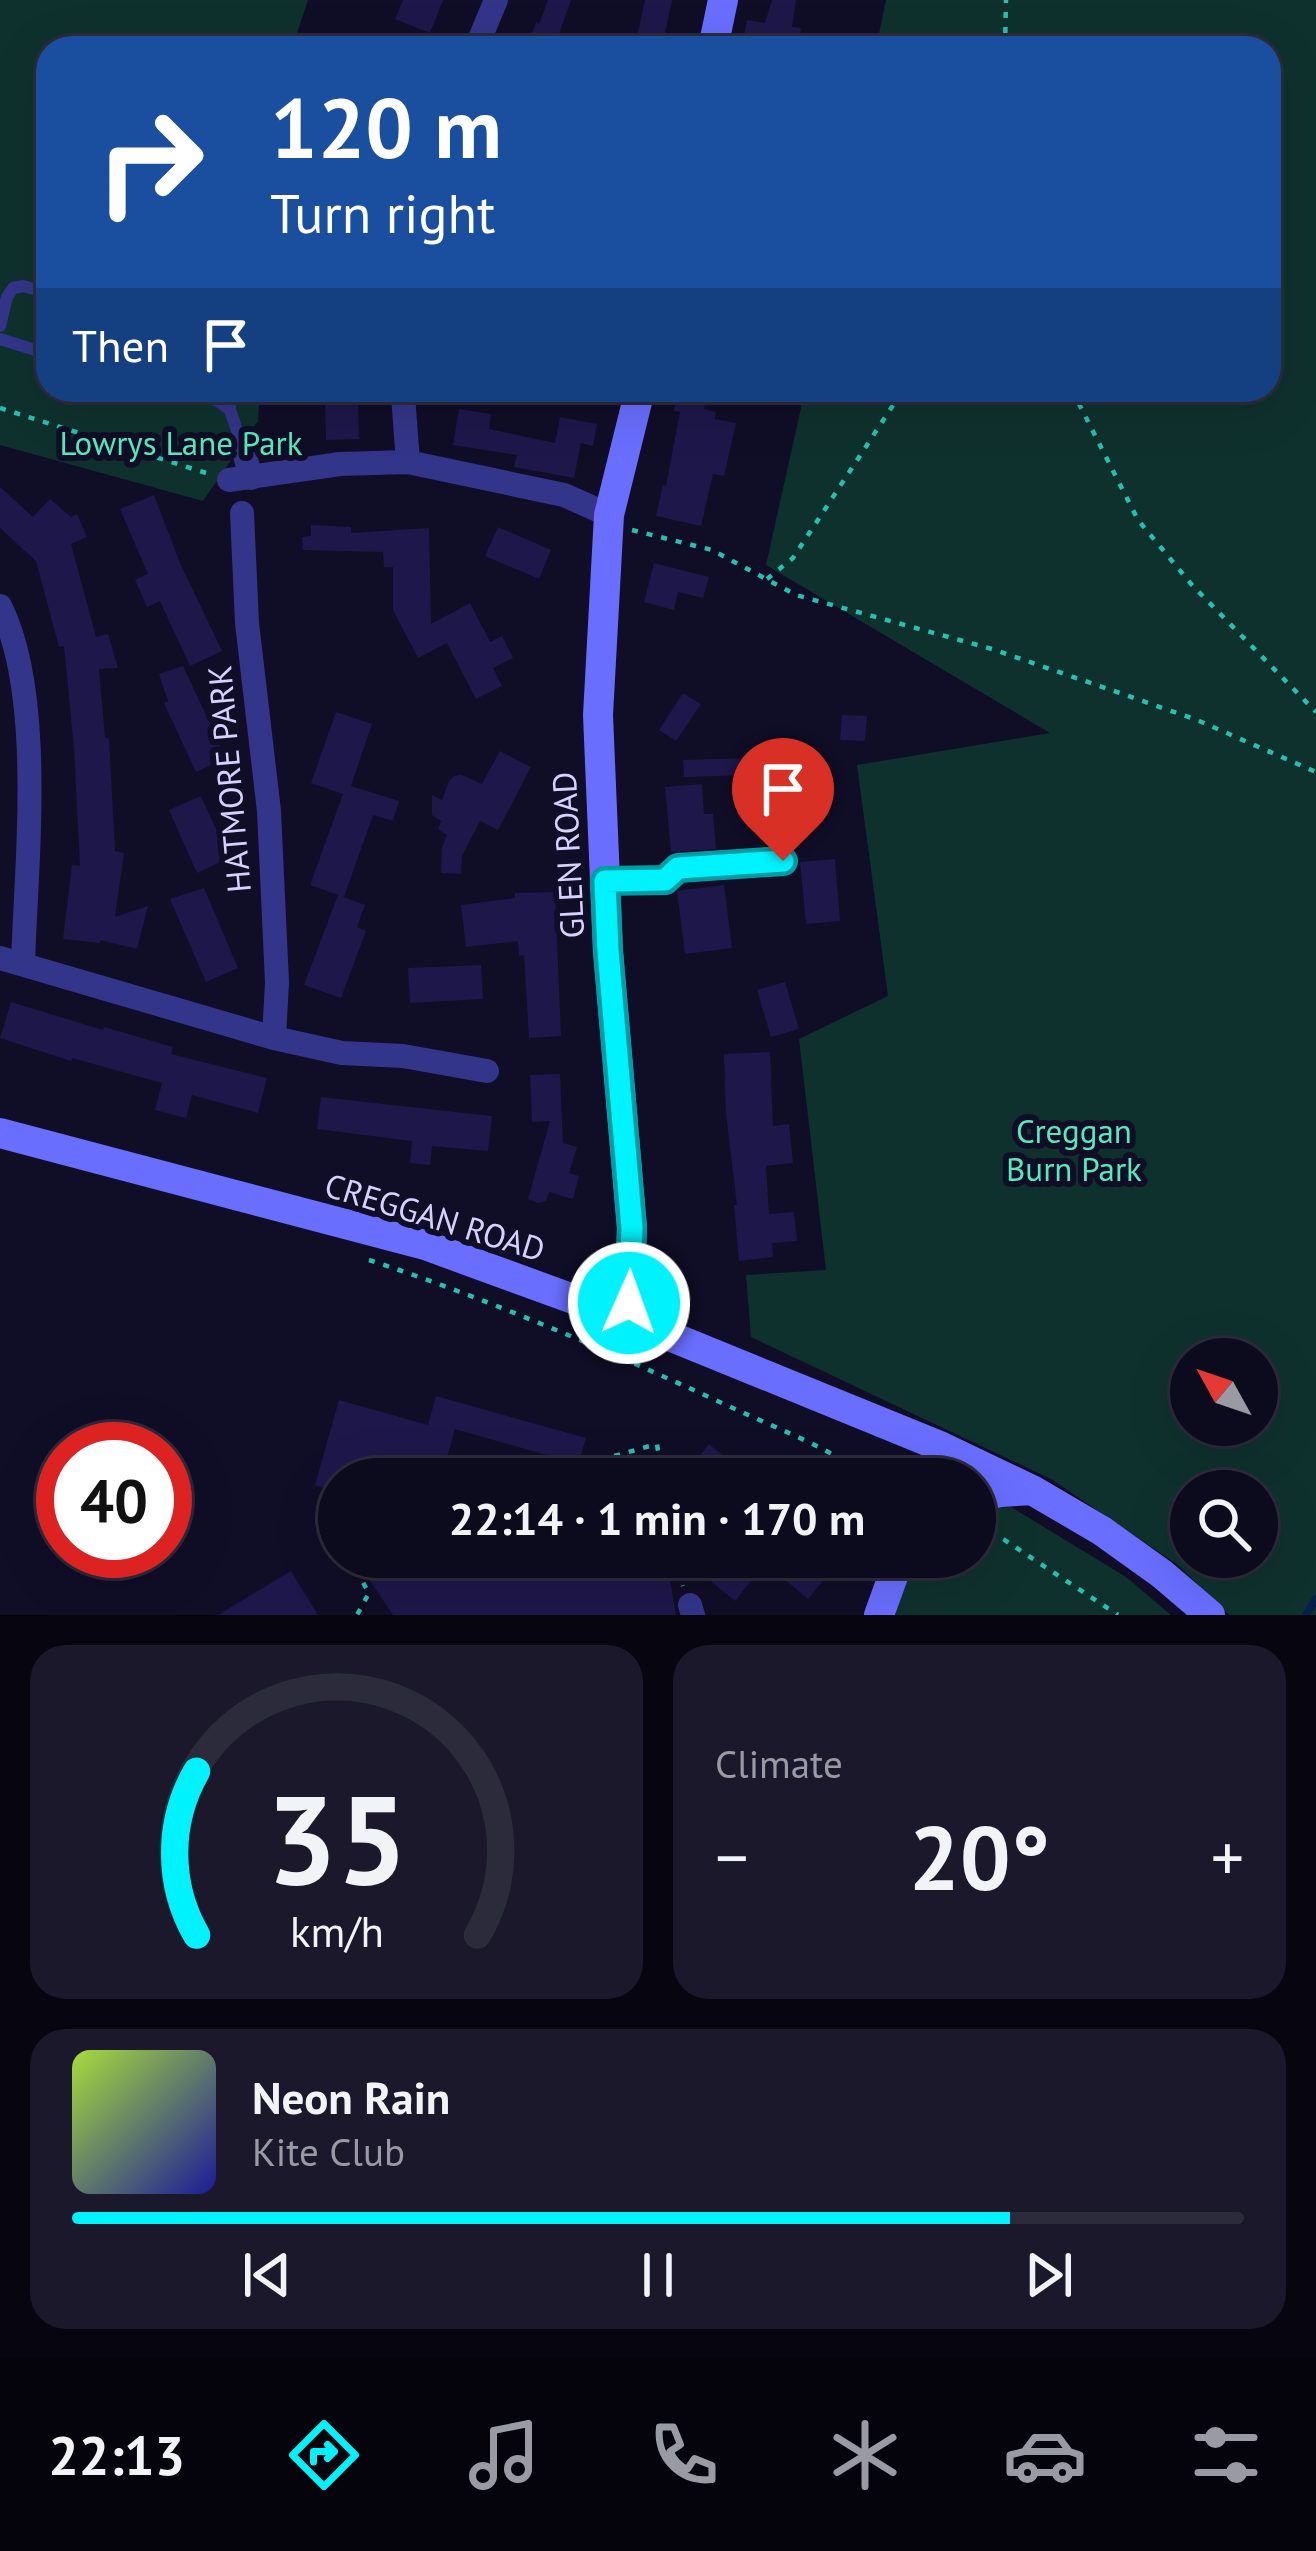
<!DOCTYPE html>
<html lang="en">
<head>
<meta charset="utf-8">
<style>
	:root { --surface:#0c0a1d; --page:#1a182a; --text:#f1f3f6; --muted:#9a9aa4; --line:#2c2b3b; --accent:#00f3fd }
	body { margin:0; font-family:"PT Sans",sans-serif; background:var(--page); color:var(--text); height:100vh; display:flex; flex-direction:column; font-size:45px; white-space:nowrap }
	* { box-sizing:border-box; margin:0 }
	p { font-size:39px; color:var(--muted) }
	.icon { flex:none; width:66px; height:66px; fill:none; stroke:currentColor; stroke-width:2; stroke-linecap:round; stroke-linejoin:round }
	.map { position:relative; height:1615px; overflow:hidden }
	.sheet { display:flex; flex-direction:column; gap:30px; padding:30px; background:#070610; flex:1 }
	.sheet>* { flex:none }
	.top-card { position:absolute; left:36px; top:36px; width:1245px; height:366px; border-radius:36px; box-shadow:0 12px 48px #0002,0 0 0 3px var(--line); background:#1a4fa0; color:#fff; overflow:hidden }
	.needle { width:78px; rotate:310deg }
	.buttons { position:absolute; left:1170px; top:1338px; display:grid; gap:24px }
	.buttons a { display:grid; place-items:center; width:108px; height:108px; border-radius:50%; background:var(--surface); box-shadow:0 12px 48px #0002,0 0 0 3px var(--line); font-size:60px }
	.speed { position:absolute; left:36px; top:1422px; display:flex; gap:24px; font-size:60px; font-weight:700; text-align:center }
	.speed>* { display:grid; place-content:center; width:156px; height:156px; border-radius:50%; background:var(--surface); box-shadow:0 12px 48px #0002,0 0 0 3px var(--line); line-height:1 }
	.speed .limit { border:18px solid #d22; background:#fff; color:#111 }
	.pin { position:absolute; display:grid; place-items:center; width:102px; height:102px; color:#fff; margin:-123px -51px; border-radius:50% 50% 50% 0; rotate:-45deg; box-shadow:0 0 12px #0007 }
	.pin .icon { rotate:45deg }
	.me { position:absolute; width:132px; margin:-66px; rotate:2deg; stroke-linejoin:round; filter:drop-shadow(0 0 9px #0008) }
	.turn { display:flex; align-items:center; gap:42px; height:252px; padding:0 36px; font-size:54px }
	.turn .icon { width:156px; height:156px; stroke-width:2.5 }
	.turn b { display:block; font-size:84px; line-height:102px }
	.then { display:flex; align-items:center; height:114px; padding:0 36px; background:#0003; gap:24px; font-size:45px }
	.big { font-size:90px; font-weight:700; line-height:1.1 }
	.sheet .tile { flex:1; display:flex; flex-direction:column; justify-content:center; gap:18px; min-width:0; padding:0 42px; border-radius:36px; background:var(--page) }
	.sheet .dial { align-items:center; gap:0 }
	.dial svg { height:312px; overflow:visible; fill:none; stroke:var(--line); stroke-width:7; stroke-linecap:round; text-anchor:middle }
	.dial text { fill:var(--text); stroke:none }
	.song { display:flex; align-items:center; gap:36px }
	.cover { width:144px; height:144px; border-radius:18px; background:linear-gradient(135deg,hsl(80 70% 55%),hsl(240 70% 35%)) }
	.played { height:12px; border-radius:6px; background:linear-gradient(90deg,var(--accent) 80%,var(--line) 80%) }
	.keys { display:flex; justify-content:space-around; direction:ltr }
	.heat { display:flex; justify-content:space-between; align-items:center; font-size:66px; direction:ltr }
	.sheet .tiles { flex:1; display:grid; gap:30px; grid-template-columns:1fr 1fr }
	.tile:last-child { grid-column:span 2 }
	.trip { position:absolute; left:318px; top:1458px; width:678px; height:120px; border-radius:60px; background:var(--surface); box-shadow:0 12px 48px #0002,0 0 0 3px var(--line); font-weight:700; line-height:120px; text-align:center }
	.menu { display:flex; height:192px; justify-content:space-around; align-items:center; background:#05040c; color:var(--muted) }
	.menu .icon { width:84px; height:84px }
	.menu .active { color:var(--accent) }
	.menu b { font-size:54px; color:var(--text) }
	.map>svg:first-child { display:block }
	.green { fill:#0f312e; fill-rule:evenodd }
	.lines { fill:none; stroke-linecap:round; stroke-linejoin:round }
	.stream { stroke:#052147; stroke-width:8 }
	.building { fill:#1e174a }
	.path { stroke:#23c2af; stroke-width:4.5; stroke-dasharray:6 9; stroke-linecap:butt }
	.lane { stroke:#33358a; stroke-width:12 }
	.street { stroke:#33358a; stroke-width:24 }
	.secondary { stroke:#696eff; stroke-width:30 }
	.route-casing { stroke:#009ea4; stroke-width:30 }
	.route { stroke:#00f3fd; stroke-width:21 }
	.labels { text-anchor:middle; stroke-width:12; stroke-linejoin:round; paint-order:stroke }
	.park-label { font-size:33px; fill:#53ebbc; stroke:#100d27 }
	.street-label { font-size:33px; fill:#d5d2ff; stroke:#100d27 }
</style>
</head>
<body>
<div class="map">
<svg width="1316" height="1615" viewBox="0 0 1316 1615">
	<rect width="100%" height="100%" fill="#100d27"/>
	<path class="green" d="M 0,0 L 308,0 L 292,48 L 48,48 L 48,390 L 260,390 L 258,421 L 203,501 L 0,445 Z
		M 886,0 L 1316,0 L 1316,1615 L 1229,1615 L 1178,1565 L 1051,1479 L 751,1337 L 746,1275 L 826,1270 L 799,1039 L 888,996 L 857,765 L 1050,733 L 766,565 L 805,390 L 1269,390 L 1269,48 L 876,48 ZM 1191,1359 L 1257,1359 L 1257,1425 L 1191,1425 ZM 1191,1491 L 1257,1491 L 1257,1557 L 1191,1557 Z
		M 1011,1507 L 1126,1577 L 1171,1615 L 895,1615 L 912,1564 L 917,1557 L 975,1557 L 975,1509 Z"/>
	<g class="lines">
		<path class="stream" d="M 1306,1615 L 1316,1599"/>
	</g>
	<path class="building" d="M 403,0 L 443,0 L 430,33 L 395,19 Z
		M 548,0 L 571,0 L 554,48 L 527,48 L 536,22 L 539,24 Z
		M 645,0 L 672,0 L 663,43 L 637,37 Z
		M 772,0 L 796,0 L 792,27 L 801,28 L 798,46 L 744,36 L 747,20 L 765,23 Z
		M 678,390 L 707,390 L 704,409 L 716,412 L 715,419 L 736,423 L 724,476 L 713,474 L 701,526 L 656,516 L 663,485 L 666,486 L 680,412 L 674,411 Z
		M 358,403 L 359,439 L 326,440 L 325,404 Z
		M 459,409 L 491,414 L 489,429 L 555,443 L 560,417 L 597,424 L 593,446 L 581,443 L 574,478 L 514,467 L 517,455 L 453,445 Z
		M 0,487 L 33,517 L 50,499 L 71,517 L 77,514 L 87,537 L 71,544 L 96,637 L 108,634 L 118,668 L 99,669 L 105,738 L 109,738 L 115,851 L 124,853 L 115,917 L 148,906 L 137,949 L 100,940 L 100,943 L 63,939 L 72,865 L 80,866 L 74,749 L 64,646 L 59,647 L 36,561 L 0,528 Z
		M 154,495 L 180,563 L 222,651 L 190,666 L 160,601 L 147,607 L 135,580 L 148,574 L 120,509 Z
		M 311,525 L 351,527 L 351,533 L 429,528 L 431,624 L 470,603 L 490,642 L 502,636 L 513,658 L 493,668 L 502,686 L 476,699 L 447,643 L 418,658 L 393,610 L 393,567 L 384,567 L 383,552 L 303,550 L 302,537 L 311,536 Z
		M 498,527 L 551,550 L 539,579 L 485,556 Z
		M 654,563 L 709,577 L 703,598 L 678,592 L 674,610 L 644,602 Z
		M 183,666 L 226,758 L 196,772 L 164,703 L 168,701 L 159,674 Z
		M 683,693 L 701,704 L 676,741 L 659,730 Z
		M 336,712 L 372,724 L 351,786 L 399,801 L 393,821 L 373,815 L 344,897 L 310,885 L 343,794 L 311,783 Z
		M 842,715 L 867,716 L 865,741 L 840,740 Z
		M 500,751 L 531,767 L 498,830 L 480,821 L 462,856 L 461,874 L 441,873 L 442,847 L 447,835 L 438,829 L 441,821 L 432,815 L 432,795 L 442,800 L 449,781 L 454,776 L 462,775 L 482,784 Z
		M 748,758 L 749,775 L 684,777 L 683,760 Z
		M 702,784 L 704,814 L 713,814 L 716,849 L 671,852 L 665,787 Z
		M 201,796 L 229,858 L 197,873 L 169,810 Z
		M 835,859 L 840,921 L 806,924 L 800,862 Z
		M 724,885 L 732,948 L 685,954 L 677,891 Z
		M 204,888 L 238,968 L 206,982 L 170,899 Z
		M 555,892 L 561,1036 L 529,1038 L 524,955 L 519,956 L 518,941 L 466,947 L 461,905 L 515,898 L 515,893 Z
		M 338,895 L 365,905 L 357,927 L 366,931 L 341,998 L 304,985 Z
		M 481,965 L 483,999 L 410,1003 L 408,968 Z
		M 785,982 L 799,1029 L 771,1037 L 757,990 Z
		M 11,1002 L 103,1030 L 104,1027 L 173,1047 L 171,1054 L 267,1078 L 258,1113 L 192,1095 L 186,1118 L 155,1110 L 162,1083 L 72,1058 L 71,1061 L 0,1038 Z
		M 770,1052 L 773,1126 L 789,1124 L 793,1163 L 766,1166 L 769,1214 L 794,1212 L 797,1241 L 772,1243 L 773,1257 L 739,1261 L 734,1205 L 737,1205 L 726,1114 L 724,1054 Z
		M 560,1074 L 563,1143 L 577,1147 L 569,1173 L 579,1176 L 573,1199 L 549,1192 L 546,1201 L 538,1203 L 528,1199 L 550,1121 L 532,1122 L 530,1075 Z
		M 321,1097 L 492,1116 L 488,1151 L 432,1146 L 430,1165 L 410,1163 L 412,1141 L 317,1129 Z
		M 436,1396 L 586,1438 L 578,1464 L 455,1429 L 441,1479 L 339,1479 L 339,1492 L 315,1485 L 339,1400 L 428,1425 Z
		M 709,1444 L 751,1479 L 681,1479 Z
		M 650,1457 L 654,1479 L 580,1479 L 579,1468 Z
		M 354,1557 L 412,1557 L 427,1580 L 459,1558 L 467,1571 L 487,1557 L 666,1557 L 676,1615 L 393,1615 Z
		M 681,1557 L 842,1557 L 808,1599 L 765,1563 L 735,1601 Z
		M 291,1571 L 318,1615 L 218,1615 Z"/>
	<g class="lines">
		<path class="path" d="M 1005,48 L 1006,0
			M 1072,390 L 1138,520 L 1192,585 L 1316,712
			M 0,408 L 206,473
			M 632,530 L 712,550 L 796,595 L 992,649 L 1114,691 L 1197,720 L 1316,772
			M 767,579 L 793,558 L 903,390
			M 369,1260 C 498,1302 622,1357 746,1414 C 781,1430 841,1453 868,1479
			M 543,1479 L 568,1469 L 657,1444 L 662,1479
			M 339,1527 L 332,1529 L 339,1541
			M 975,1530 L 1000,1537 L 1118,1615
			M 348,1557 L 369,1593 L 357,1615
			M 673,1557 L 683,1586"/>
		<path class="lane" d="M 0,326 L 7,297 L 13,288 L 23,286 L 48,293
			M 0,339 L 48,354
			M 180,390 L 218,401 L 230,410
			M 230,390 L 230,410 L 243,448
			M 606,881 L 665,880 L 678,868 L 783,861"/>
		<path class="street" d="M 476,48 L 496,0
			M 378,390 L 403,395 L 408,462
			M 243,448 L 251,478
			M 229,480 L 340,464 L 408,462 L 564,495 L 609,515
			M 242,513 L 247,623 L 269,811 L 277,982 L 274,1038
			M 0,606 C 45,695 26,864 23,964
			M 0,958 L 274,1038 L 342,1053 L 403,1056 L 487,1071
			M 690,1605 L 693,1615"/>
		<path class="secondary" d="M 713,48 L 723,0
			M 0,1133 L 425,1245 L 628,1319 L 942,1447 L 1032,1490 L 1102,1531 L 1162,1574 L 1210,1615
			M 628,1319 L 632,1228 L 608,951 L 598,715 L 609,515 L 640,390
			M 929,1479 L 942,1447
			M 975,1498 L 1001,1492 L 1032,1490
			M 879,1615 L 900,1557"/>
	</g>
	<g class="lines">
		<g class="route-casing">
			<path id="route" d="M 629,1303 L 632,1228 L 608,951 L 605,881 L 665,880 L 678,868 L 783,861"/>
		</g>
		<use href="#route" class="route"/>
	</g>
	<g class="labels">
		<g class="park-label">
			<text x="181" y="455">Lowrys Lane Park</text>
			<text x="1074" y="1143">Creggan<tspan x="1074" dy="38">Burn Park</tspan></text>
		</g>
		<g class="street-label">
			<text transform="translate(229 779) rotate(-95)" y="12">HATMORE PARK</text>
			<text transform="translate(568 855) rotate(-93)" y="12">GLEN ROAD</text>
			<text transform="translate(435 1217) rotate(17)" y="12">CREGGAN ROAD</text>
		</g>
	</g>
</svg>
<div class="buttons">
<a><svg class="needle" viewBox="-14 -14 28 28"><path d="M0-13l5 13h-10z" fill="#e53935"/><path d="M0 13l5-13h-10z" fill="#9a9aa4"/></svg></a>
<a><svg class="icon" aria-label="search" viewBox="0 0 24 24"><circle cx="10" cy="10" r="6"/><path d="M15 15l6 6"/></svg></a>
</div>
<div class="speed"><div class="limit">40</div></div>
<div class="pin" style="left:783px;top:861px;background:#d93025"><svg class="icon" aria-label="arrive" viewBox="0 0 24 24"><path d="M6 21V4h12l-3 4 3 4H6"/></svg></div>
<svg class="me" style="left:629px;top:1303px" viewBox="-20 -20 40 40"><circle r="17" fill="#00f3fd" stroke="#fff" stroke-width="3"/><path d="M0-11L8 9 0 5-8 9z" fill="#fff"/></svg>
<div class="trip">22:14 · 1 min · 170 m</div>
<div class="top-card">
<div class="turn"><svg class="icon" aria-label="right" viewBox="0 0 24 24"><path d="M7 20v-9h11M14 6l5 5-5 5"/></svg><div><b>120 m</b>Turn right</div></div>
<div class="then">Then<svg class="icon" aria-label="arrive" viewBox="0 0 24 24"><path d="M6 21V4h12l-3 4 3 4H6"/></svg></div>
</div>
</div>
<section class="sheet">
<div class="tiles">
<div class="tile dial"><svg viewBox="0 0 100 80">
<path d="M14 69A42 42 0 1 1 86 69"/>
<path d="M14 69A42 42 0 0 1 14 27" stroke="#00f3fd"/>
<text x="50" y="56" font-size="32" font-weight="700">35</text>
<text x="50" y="72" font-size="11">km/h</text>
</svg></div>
<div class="tile"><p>Climate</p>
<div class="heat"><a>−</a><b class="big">20°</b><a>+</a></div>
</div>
<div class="tile">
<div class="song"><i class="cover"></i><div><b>Neon Rain</b><p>Kite Club</p></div></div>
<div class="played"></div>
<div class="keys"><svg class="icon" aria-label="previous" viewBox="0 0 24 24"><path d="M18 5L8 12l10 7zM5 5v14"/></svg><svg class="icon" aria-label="pause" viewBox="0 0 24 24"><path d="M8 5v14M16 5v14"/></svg><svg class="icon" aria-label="next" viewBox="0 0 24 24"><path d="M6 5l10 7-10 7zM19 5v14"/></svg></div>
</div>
</div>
</section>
<nav class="menu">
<b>22:13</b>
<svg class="icon active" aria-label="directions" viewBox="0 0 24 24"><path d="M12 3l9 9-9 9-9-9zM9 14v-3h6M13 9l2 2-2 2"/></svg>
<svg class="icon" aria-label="music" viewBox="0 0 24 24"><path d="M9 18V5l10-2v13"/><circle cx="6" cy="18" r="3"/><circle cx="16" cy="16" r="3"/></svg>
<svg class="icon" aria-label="phone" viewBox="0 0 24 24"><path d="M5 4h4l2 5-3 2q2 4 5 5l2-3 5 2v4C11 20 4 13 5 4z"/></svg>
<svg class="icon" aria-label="climate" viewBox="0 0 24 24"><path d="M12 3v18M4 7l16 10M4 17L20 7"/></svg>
<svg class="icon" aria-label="car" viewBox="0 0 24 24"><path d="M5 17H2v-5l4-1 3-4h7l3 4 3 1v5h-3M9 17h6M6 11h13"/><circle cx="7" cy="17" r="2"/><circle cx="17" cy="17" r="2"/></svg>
<svg class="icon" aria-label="filters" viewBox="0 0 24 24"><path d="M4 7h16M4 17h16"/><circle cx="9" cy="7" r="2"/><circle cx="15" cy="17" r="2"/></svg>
</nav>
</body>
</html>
